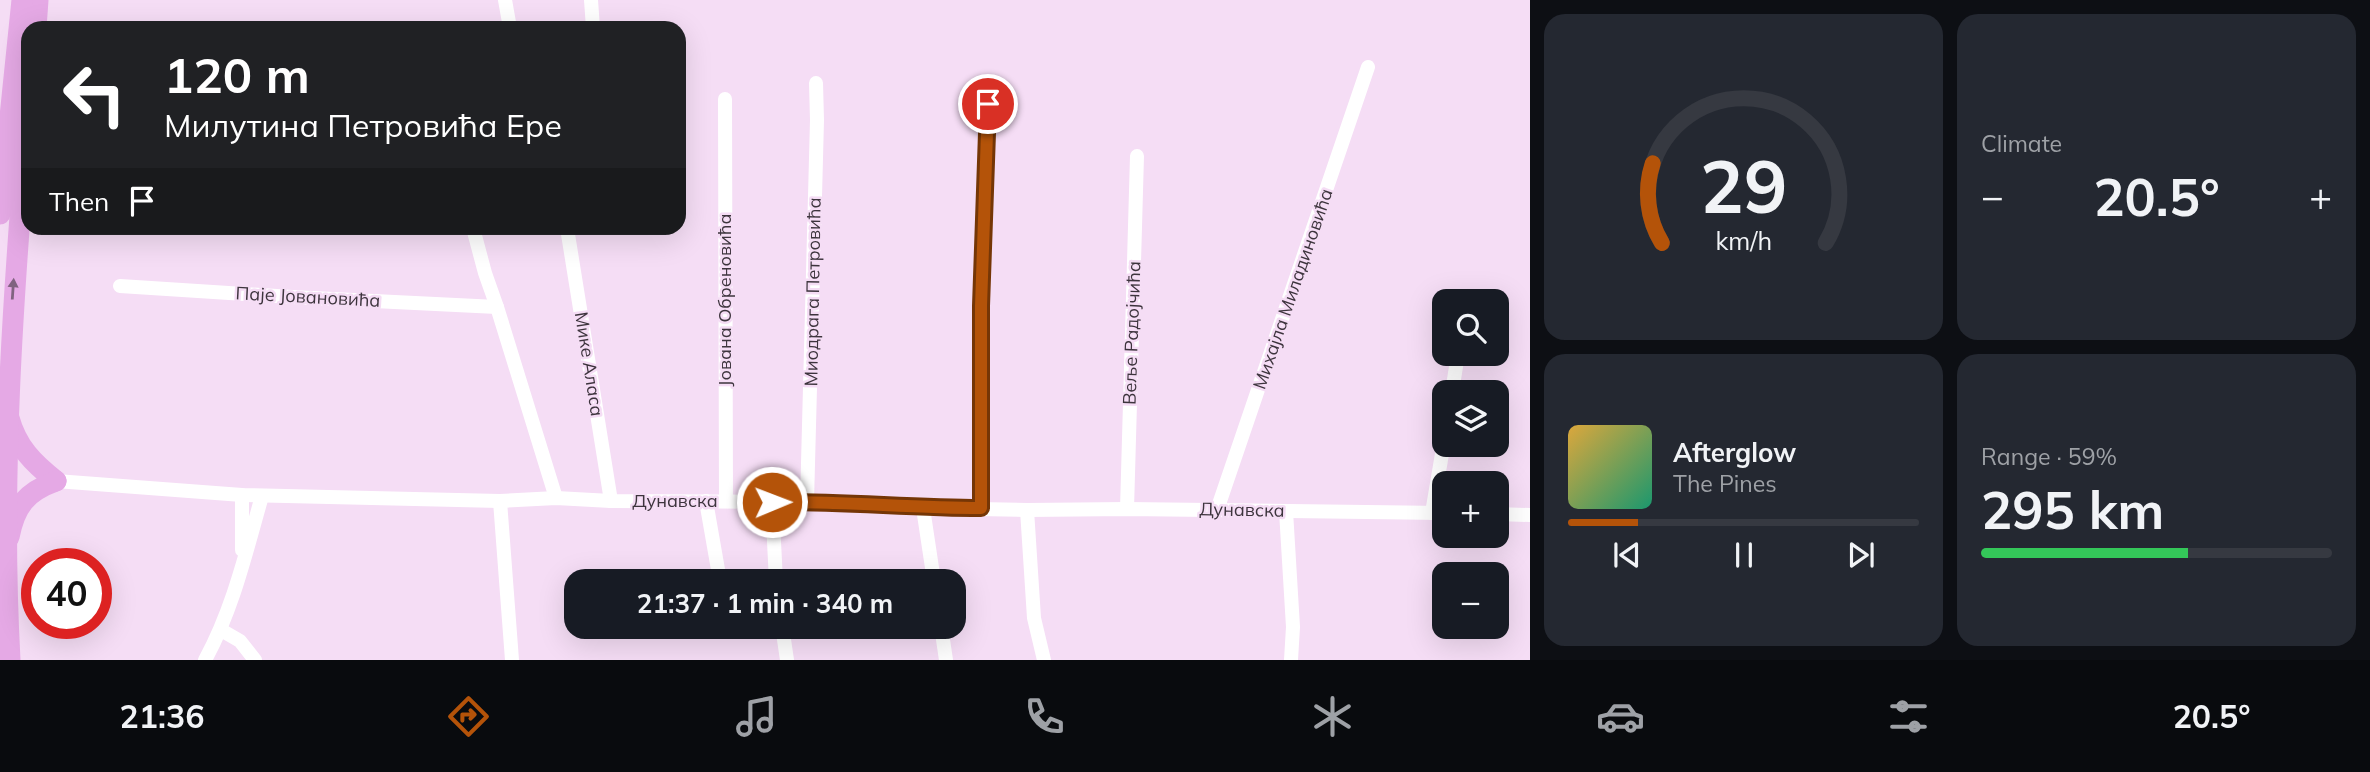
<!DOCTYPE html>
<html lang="en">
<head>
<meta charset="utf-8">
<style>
  body { margin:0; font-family:Mulish,sans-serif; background:#242831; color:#f1f3f6; height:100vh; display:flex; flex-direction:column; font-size:26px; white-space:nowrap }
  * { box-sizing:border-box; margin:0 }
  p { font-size:23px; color:#9ea1a6 }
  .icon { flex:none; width:38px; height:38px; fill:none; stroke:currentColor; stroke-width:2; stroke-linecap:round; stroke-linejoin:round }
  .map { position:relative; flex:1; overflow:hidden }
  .sheet { display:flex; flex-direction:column; gap:14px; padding:14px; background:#0d0f14; width:840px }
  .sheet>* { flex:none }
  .top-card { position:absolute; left:21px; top:21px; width:665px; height:214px; border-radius:21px; box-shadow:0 7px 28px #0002; background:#202124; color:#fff; overflow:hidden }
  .tools { position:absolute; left:1432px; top:289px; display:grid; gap:14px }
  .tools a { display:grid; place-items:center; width:77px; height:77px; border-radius:14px; background:#171b24; box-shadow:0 7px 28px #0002; font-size:35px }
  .speed { position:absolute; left:21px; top:548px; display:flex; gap:14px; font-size:35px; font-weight:700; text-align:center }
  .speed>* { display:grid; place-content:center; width:91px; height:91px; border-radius:50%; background:#171b24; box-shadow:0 7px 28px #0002; line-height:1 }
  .speed .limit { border:10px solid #d22; background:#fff; color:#111 }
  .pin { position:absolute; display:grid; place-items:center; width:60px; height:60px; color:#fff; margin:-30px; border:4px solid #fff; border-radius:50%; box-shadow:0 2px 7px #0007 }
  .me { position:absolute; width:77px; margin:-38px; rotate:89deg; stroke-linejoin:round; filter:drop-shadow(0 0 5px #0008) }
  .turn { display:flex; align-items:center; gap:24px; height:147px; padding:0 28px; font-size:32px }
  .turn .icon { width:91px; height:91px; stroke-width:2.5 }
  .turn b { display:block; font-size:49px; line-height:60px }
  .then { display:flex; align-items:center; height:66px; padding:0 28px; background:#0003; gap:14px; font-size:26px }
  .big { font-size:52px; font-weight:700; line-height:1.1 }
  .sheet .widget { flex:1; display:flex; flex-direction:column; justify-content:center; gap:10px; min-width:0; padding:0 24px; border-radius:21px; background:#242831 }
  .sheet .dial { align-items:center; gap:0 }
  .dial svg { height:182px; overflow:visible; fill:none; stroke:#363941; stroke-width:7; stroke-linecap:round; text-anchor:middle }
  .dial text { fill:#f1f3f6; stroke:none }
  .song { display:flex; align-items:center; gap:21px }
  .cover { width:84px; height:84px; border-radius:10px; background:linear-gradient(135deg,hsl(40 70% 55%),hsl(160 70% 35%)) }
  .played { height:7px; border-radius:4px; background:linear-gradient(90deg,#b45309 20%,#363941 20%) }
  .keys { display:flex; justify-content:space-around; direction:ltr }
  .heat { display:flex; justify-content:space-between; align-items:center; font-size:38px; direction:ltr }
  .charge { height:10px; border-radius:5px; background:linear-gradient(90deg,#34c759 59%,#363941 0) }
  .sheet .tiles { flex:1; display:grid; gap:14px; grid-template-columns:repeat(2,1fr) }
  .trip { position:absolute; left:564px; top:569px; width:402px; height:70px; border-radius:21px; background:#171b24; box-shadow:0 7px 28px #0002; font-weight:700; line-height:70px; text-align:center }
  .tabs { display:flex; height:112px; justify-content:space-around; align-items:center; background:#090b0e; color:#9ea1a6 }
  .tabs .icon { width:49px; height:49px }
  .tabs .active { color:#b45309 }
  .tabs b { font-size:32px; color:#f1f3f6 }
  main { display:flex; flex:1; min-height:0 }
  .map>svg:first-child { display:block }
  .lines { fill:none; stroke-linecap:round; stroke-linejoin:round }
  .minor { stroke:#fff; stroke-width:14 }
  .highway { stroke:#e5a9e5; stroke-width:21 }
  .oneway { fill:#806380 }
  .route-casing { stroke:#753606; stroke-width:18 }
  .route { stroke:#b45309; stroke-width:12 }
  .labels { text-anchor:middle; stroke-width:5; stroke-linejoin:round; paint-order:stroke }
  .street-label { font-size:18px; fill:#3d343d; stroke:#f5ddf5 }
</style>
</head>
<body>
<main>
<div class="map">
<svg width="1530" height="660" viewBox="0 0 1530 660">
  <rect width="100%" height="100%" fill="#f5ddf5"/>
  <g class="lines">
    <g class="minor">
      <polyline points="505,0 510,28"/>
      <polyline points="591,0 593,28"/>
      <polyline points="725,99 726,501"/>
      <polyline points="473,228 485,273 497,307 556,498"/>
      <polyline points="567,228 611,501"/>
      <polyline points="120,286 292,297 497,307"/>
      <polyline points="1452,392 1458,354"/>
      <polyline points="56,481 242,495 500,501 556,498 611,501 807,502 923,508 1027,510 1127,509 1444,513"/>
      <polyline points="500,501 512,660"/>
      <polyline points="706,501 720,581"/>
      <polyline points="772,502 776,581"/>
      <polyline points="807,502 817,120 816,83"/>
      <polyline points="923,508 934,581"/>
      <polyline points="981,508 981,306 988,104"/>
      <polyline points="1127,509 1137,156"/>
      <polyline points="1027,510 1034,618 1044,660"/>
      <polyline points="1217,510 1368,67"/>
      <polyline points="1286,511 1293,627 1291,660"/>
      <polyline points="1432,513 1444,442"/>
      <polyline points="1496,514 1530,515"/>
      <polyline points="242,550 242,495"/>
      <polyline points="727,626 728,630"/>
      <polyline points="782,626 787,660"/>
      <polyline points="941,626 946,660"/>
      <polyline points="221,630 240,641 255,660"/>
      <path d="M205,660c28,-51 41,-108 57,-164"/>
    </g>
    <g class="highway">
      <polyline points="36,28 38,0"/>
      <polyline points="0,214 22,0"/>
      <path d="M9,418c8,29 24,45 47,63"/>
      <path d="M9,537c6,-31 17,-45 47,-56"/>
      <path d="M10,660c-10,-182 3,-364 18,-546"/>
    </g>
  </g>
  <defs><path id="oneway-solid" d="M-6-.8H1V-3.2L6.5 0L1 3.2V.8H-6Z" transform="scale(1.75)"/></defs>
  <use class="oneway" href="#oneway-solid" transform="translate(13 289) rotate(-86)"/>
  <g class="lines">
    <g class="route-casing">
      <path id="route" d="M772,502c70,-1 139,6 209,6v-202l7,-202"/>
    </g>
    <use href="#route" class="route"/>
  </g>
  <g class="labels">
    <g class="street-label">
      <text transform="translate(1293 289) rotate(-71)" y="6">Михајла Миладиновића</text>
      <text transform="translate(813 292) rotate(-89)" y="6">Миодрага Петровића</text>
      <text transform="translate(308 297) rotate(3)" y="6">Паје Јовановића</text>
      <text transform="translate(725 300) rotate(-90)" y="6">Јована Обреновића</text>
      <text transform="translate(1132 333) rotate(-88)" y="6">Веље Радојчића</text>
      <text transform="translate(589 364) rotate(81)" y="6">Мике Аласа</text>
      <text x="675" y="507">Дунавска</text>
      <text transform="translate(1242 510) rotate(1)" y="6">Дунавска</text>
    </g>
  </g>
</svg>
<div class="tools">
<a><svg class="icon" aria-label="search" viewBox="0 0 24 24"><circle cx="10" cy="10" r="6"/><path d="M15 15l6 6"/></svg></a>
<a><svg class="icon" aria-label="layers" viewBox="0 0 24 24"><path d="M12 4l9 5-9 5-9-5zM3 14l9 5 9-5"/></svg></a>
<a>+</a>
<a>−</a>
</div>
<div class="speed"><div class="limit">40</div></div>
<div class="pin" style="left:988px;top:104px;background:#d93025"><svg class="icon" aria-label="arrive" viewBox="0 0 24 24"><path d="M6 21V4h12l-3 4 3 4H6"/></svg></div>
<svg class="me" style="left:772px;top:502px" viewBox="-20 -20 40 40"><circle r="17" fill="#b45309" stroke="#fff" stroke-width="3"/><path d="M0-11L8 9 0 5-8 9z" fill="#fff"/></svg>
<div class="trip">21:37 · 1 min · 340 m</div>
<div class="top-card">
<div class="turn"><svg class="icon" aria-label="left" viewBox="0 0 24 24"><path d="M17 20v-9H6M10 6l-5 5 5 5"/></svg><div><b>120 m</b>Милутина Петровића Ере</div></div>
<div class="then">Then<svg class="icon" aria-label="arrive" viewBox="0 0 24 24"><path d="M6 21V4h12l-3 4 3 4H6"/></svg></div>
</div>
</div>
<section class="sheet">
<div class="tiles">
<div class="widget dial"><svg viewBox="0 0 100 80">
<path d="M14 69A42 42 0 1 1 86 69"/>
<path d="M14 69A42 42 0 0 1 10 34" stroke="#b45309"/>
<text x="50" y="56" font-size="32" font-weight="700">29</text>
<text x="50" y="72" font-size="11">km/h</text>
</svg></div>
<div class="widget"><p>Climate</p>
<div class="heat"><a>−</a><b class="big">20.5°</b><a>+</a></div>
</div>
<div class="widget">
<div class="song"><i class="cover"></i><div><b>Afterglow</b><p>The Pines</p></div></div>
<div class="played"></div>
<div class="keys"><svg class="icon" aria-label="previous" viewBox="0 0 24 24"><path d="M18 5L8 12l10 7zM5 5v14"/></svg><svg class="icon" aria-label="pause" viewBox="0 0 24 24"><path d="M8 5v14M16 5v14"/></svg><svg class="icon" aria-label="next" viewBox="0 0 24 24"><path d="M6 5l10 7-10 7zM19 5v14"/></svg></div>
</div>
<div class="widget"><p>Range · 59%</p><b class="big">295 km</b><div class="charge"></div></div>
</div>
</section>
</main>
<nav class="tabs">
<b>21:36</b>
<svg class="icon active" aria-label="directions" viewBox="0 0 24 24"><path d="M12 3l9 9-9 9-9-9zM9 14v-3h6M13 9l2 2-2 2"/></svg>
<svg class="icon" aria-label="music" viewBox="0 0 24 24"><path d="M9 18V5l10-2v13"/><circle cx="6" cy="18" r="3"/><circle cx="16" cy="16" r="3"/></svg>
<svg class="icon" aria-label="phone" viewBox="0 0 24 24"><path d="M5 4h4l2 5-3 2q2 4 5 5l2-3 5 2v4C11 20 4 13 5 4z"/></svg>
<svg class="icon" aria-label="climate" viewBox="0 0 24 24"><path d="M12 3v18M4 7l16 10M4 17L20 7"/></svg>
<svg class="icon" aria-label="car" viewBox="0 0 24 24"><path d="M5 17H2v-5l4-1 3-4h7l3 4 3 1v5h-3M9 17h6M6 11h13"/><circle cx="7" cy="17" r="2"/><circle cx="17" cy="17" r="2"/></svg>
<svg class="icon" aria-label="filters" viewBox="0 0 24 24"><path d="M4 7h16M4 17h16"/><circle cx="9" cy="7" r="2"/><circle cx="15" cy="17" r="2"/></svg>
<b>20.5°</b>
</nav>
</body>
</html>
